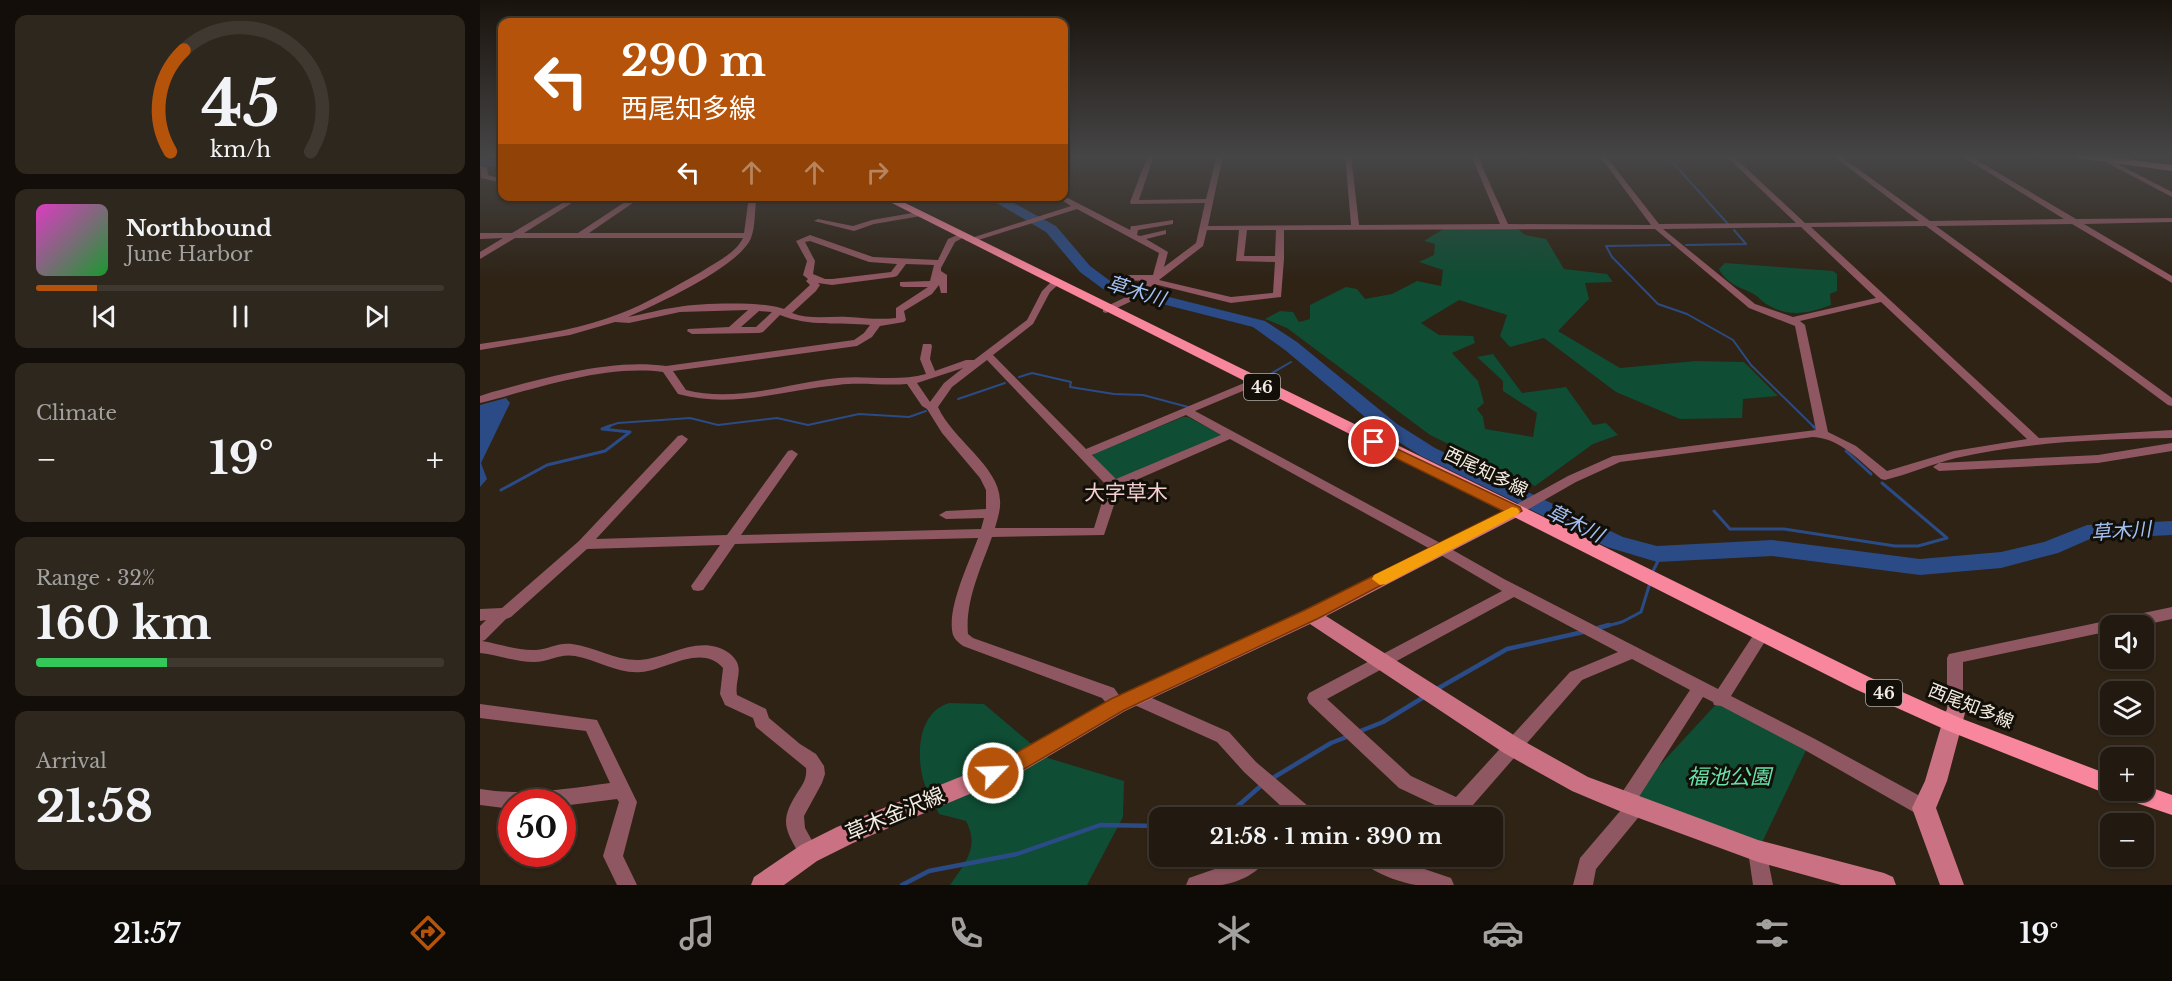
<!DOCTYPE html>
<html lang="en">
<head>
<meta charset="utf-8">
<style>
  body { margin:0; font-family:"Libre Baskerville","Noto Sans JP",serif; background:#2e271e; color:#f1f3f6; height:100vh; display:flex; flex-direction:column; font-size:22px; white-space:nowrap }
  * { box-sizing:border-box; margin:0 }
  p { font-size:20px; color:#a2a19f }
  .icon { flex:none; width:33px; height:33px; fill:none; stroke:currentColor; stroke-width:2; stroke-linecap:round; stroke-linejoin:round }
  .map { position:relative; flex:1; overflow:hidden }
  .drawer { display:flex; flex-direction:column; gap:15px; padding:15px; background:#130e09; width:480px }
  .drawer>* { flex:none }
  .hud { position:absolute; left:18px; top:18px; width:570px; height:183px; border-radius:12px; box-shadow:0 2px 4px #0004,0 0 0 2px #3f3830; background:#b45309; color:#fff; overflow:hidden }
  .buttons { position:absolute; left:1620px; top:615px; display:grid; gap:12px }
  .buttons a { display:grid; place-items:center; width:54px; height:54px; border-radius:12px; background:#221a10; box-shadow:0 2px 4px #0004,0 0 0 2px #3f3830; font-size:30px }
  .speed { position:absolute; left:18px; top:789px; display:flex; gap:12px; font-size:30px; font-weight:700; text-align:center }
  .speed>* { display:grid; place-content:center; width:78px; height:78px; border-radius:50%; background:#221a10; box-shadow:0 2px 4px #0004,0 0 0 2px #3f3830; line-height:1 }
  .speed .limit { border:9px solid #d22; background:#fff; color:#111 }
  .pin { position:absolute; display:grid; place-items:center; width:51px; height:51px; color:#fff; margin:-26px; border:3px solid #fff; border-radius:50%; box-shadow:0 2px 6px #0007 }
  .me { position:absolute; width:66px; margin:-33px; rotate:66deg; stroke-linejoin:round; filter:drop-shadow(0 0 4px #0008) }
  .turn { display:flex; align-items:center; gap:21px; height:126px; padding:0 24px; font-size:27px }
  .turn .icon { width:78px; height:78px; stroke-width:2.5 }
  .turn b { display:block; font-size:42px; line-height:51px }
  .lanes { display:flex; align-items:center; height:57px; padding:0 24px; background:#0003; justify-content:center; gap:30px; direction:ltr }
  .lanes .off { opacity:.35 }
  .big { font-size:45px; font-weight:800; line-height:1.1 }
  .drawer .card { flex:1; display:flex; flex-direction:column; justify-content:center; gap:9px; min-width:0; padding:0 21px; border-radius:12px; background:#2e271e }
  .drawer .dial { align-items:center; gap:0 }
  .dial svg { height:156px; overflow:visible; fill:none; stroke:#3f3830; stroke-width:7; stroke-linecap:round; text-anchor:middle }
  .dial text { fill:#f1f3f6; stroke:none }
  .song { display:flex; align-items:center; gap:18px }
  .cover { width:72px; height:72px; border-radius:9px; background:linear-gradient(135deg,hsl(310 70% 55%),hsl(130 70% 35%)) }
  .played { height:6px; border-radius:3px; background:linear-gradient(90deg,#b45309 15%,#3f3830 15%) }
  .keys { display:flex; justify-content:space-around; direction:ltr }
  .heat { display:flex; justify-content:space-between; align-items:center; font-size:33px; direction:ltr }
  .charge { height:9px; border-radius:4px; background:linear-gradient(90deg,#34c759 32%,#3f3830 0) }
  .trip { position:absolute; left:669px; top:807px; width:354px; height:60px; border-radius:12px; background:#221a10; box-shadow:0 2px 4px #0004,0 0 0 2px #3f3830; font-weight:800; line-height:60px; text-align:center }
  .dock { display:flex; height:96px; justify-content:space-around; align-items:center; background:#0e0a06; color:#a2a19f }
  .dock .icon { width:42px; height:42px }
  .dock .on { color:#b45309 }
  .dock b { font-size:27px; color:#f1f3f6 }
  main { display:flex; flex:1; min-height:0 }
  .map>svg:first-child { display:block }
  .green { fill:#0f4d34 }
  .water { fill:#2b4b86 }
  .lines { fill:none; stroke-linecap:round; stroke-linejoin:round }
  .stream-far2 { stroke:#2b4b86; stroke-width:2 }
  .stream-far1 { stroke:#2b4b86; stroke-width:3 }
  .stream { stroke:#2b4b86; stroke-width:4.5 }
  .river { fill:#2b4b86; fill-rule:evenodd }
  .street { fill:#8f5761; fill-rule:evenodd }
  .secondary { fill:#ca7283; fill-rule:evenodd }
  .primary { fill:#f8869d; fill-rule:evenodd }
  .route { fill:#b45309; stroke:#753606; stroke-width:1.5 }
  .slow { fill:#f59e0b }
  .labels { text-anchor:middle; stroke-width:6; stroke-linejoin:round; paint-order:stroke }
  .shield { fill:#120e08; stroke:#b0aaa2; stroke-width:1.5 }
  .shield-label { font-size:16px; font-weight:bold; fill:#f4ede4 }
  .street-label { font-size:18px; fill:#f4ede4; stroke:#120e08 }
  .water-label { font-size:20px; font-style:italic; fill:#a3c1f5; stroke:#120e08 }
  .quarter-label { font-size:21px; fill:#f4d0d0; stroke:#120e08 }
  .near-park-label { font-size:21px; font-style:italic; fill:#68e2ab; stroke:#120e08 }
  .near-street-label { font-size:21px; fill:#f4ede4; stroke:#120e08 }
</style>
</head>
<body>
<main>
<section class="drawer">
<div class="card dial"><svg viewBox="0 0 100 80">
<path d="M14 69A42 42 0 1 1 86 69"/>
<path d="M14 69A42 42 0 0 1 21 17" stroke="#b45309"/>
<text x="50" y="56" font-size="32" font-weight="700">45</text>
<text x="50" y="72" font-size="11">km/h</text>
</svg></div>
<div class="card">
<div class="song"><i class="cover"></i><div><b>Northbound</b><p>June Harbor</p></div></div>
<div class="played"></div>
<div class="keys"><svg class="icon" aria-label="previous" viewBox="0 0 24 24"><path d="M18 5L8 12l10 7zM5 5v14"/></svg><svg class="icon" aria-label="pause" viewBox="0 0 24 24"><path d="M8 5v14M16 5v14"/></svg><svg class="icon" aria-label="next" viewBox="0 0 24 24"><path d="M6 5l10 7-10 7zM19 5v14"/></svg></div>
</div>
<div class="card"><p>Climate</p>
<div class="heat"><a>−</a><b class="big">19°</b><a>+</a></div>
</div>
<div class="card"><p>Range · 32%</p><b class="big">160 km</b><div class="charge"></div></div>
<div class="card"><p>Arrival</p><b class="big">21:58</b></div>
</section>
<div class="map">
<svg width="1692" height="885" viewBox="0 0 1692 885">
  <rect width="100%" height="100%" fill="#2e2315"/>
  <g class="green">
    <polygon points="965,228 1037,228 1045,235 1066,239 1084,269 1127,274 1133,282 1105,283 1109,299 1078,331 1140,368 1216,361 1264,362 1298,396 1263,399 1262,418 1200,419 1136,392 1064,338 1030,347 1020,336 1027,315 979,300 941,323 959,335 993,336 995,343 972,353 998,381 1004,403 997,409 1003,417 1005,429 1053,437 1057,413 1023,391 1023,381 997,357 1013,354 1042,393 1086,387 1113,425 1126,423 1138,435 1113,444 1055,486 950,435 807,328 785,319 800,311 813,312 819,322 830,319 830,305 866,287 877,289 885,299 912,294 937,281 961,286 963,270 939,262 954,255 955,244 944,241"/>
    <path d="M1245,263l108,8 4,3v17l-7,3 1,11c-22,8 -41,13 -63,0 -6,-3 -10,-9 -16,-12 -13,-6 -25,-9 -33,-24z"/>
    <polygon points="703,417 708,417 743,436 637,482 612,457 615,453"/>
    <polygon points="1240,700 1329,744 1278,851 1145,803"/>
    <path d="M469,703l35,1 64,54 76,23 -1,36 -36,68h-137c15,-22 30,-38 16,-64l-27,-7c-5,-11 -13,-23 -16,-35 -7,-27 -4,-67 26,-76z"/>
  </g>
  <polygon class="water" points="26,398 30,403 1,463 7,479 0,487 0,405"/>
  <g class="lines">
    <g class="stream-far2">
      <polyline points="1186,155 1248,224"/>
      <polyline points="1190,245 1126,246 1132,257 1178,304 1207,314 1253,340 1271,365 1334,427"/>
      <polyline points="1206,245 1266,244 1254,230"/>
      <polyline points="787,376 811,362"/>
      <polyline points="539,377 552,373 591,382 590,387 634,394 663,395 708,407"/>
      <polyline points="478,399 525,383"/>
      <polyline points="126,427 138,423 210,418 238,425 297,418 328,425 379,414 429,417 446,411"/>
    </g>
    <g class="stream-far1">
      <polyline points="1333,426 1336,429"/>
      <polyline points="1366,451 1391,474"/>
      <polyline points="21,490 67,465 125,451 150,432 122,429 130,426"/>
      <polyline points="1234,511 1250,529 1304,529 1415,546 1438,546 1467,538 1402,483"/>
      <polyline points="1172,573 1178,561 1177,554"/>
      <polyline points="1123,627 1142,622 1161,612 1170,583"/>
    </g>
    <g class="stream">
      <polyline points="1118,628 1129,625"/>
      <polyline points="957,689 1027,649 1103,632"/>
      <polyline points="878,732 903,722 944,697"/>
      <polyline points="791,779 851,743 869,736"/>
      <polyline points="744,818 783,784"/>
      <polyline points="422,885 449,871 537,854 620,825 680,826"/>
    </g>
    <g class="river">
      <polygon points="0,159 22,161 22,167 0,165"/>
      <polygon points="505,196 521,196 576,226 610,266 633,283 785,321 817,342 917,424 955,448 1143,537 1177,546 1292,540 1440,559 1521,552 1564,542 1607,525 1692,521 1692,535 1610,539 1578,553 1521,568 1440,575 1292,556 1177,562 1127,547 941,456 903,432 805,350 773,327 623,289 600,272 566,232"/>
    </g>
    <g class="street">
      <path d="M668,155h6l-15,45 67,-1 11,-44h6l-15,71 143,-1 -6,-70h6l8,70 141,-1 -29,-69h6l31,69 143,1 -52,-70h6l54,69 137,-1 -71,-68h7l73,68 114,-2 -87,-66h7l91,66 134,-2 -104,-64h8l108,64 96,-1v4l-88,2 88,52v7l-100,-59 -136,2 236,172v8l-4,-1 -242,-179 -115,1 228,211 133,-8v8c-72,1 -145,4 -216,20 -24,6 -47,16 -71,22l-4,-1c-20,-17 -41,-41 -68,-42l-193,25 -44,20 -56,32h-10l-2,-3 2,-3 58,-32 45,-20 203,-26 -21,-104 -46,-18 -94,-79 -371,1v29l-3,38 -50,6 -77,-19 -22,17 -26,12 -3,-1v-4l23,-11 21,-16 -30,-1 -3,-1v-4h39l6,-22 -82,-44 -105,33 -7,-2 106,-34 -16,-10h9l66,34 1,-4h3l39,-6v4l-35,6 -1,5 3,1 26,-6v4l-20,5 22,13 -4,15 32,-24 9,-40 -74,1 -1,-2zM1321,227l75,71 -83,19 -38,-13 -92,-75zM727,230h32l-3,31 39,1 -2,31 -42,4 -72,-17 44,-34zM767,230h29l-1,26h-31zM1401,302l146,137 -73,12 -67,20 -31,-25 -28,-14 -23,-107 -5,-4z"/>
      <polygon points="1622,156 1692,192 1692,197 1620,159 1618,158"/>
      <polygon points="0,166 7,167 8,175 22,179 22,183 1,178"/>
      <path d="M94,196h9l-59,37h54l56,-37h9l-54,37h155l5,-37h8c-3,14 -1,29 -6,42 -12,29 -94,66 -123,79 17,-3 33,-8 50,-10 21,-4 87,-6 106,2l26,-24 -4,-4 2,-2 -5,-4 4,-14 -11,-20 14,-6 63,22 65,3 10,-21 14,-6 4,3 -11,6 -14,26v3l6,4v18h-6l-2,-8 -7,9 -28,17 2,9 -2,2 -24,4 -8,11 -15,9 -184,25 13,19c50,13 102,-7 152,-12 29,-3 59,4 88,-4l-6,-15 3,-15h8l1,2 -2,13 5,12 31,-11h8l53,-40 15,-29 10,-10h6l2,2 -10,9 -17,32 -40,31 93,94 163,-68h8l1,2 -1,2 -62,26 249,134 60,34 214,110 38,-58 5,-2 5,2 3,4 -38,61 84,43 116,63 2,6 -2,6 -7,2 -7,-2 -114,-65 -82,-43 -7,-1 -1,-3 -10,-5 -66,103 5,1 2,6 -2,6 -46,56 -3,16h-20l7,-27 41,-48 -5,-7 3,-6 71,-107 -58,-31 -50,21 -116,133 -7,2 -7,-2 -53,-25 -90,-85 -2,-5 2,-5 193,-102 -68,-40 -204,-112 -110,48 -16,48 -112,2c-11,31 -27,64 -24,97l5,4 141,50 12,17 -2,5c-11,4 -15,-4 -22,-12l-139,-52c-4,-3 -8,-6 -10,-11 -7,-26 16,-72 25,-97l-243,6 -32,46 -5,1 -5,-1 -2,-4 29,-41 -133,4 -76,68 -5,2 -21,21 -3,1c18,3 36,10 54,9 13,-1 23,-8 36,-6 23,3 44,17 68,16 29,-2 60,-27 89,-7 18,14 5,26 8,42l29,14 3,9 31,26 16,10 8,12 1,8 -3,9 -18,33 1,12 14,25 -3,6 -7,3 -7,-3c-17,-30 -24,-37 -3,-69 5,-7 8,-13 7,-22l-50,-41 -3,-9 -28,-13 -5,-11 3,-26c-22,-25 -56,2 -82,4 -23,2 -44,-12 -66,-16 -15,-3 -26,6 -41,6 -18,0 -36,-7 -54,-9v-27l6,-6 -6,1v-12l22,-1 77,-67 99,-105 4,-1 6,4 -2,3 -90,97 131,-4 61,-84 4,-1 6,4 -57,81 240,-6 3,-11 -38,1 -7,-4 7,-4 40,-2v-19l-6,-12 -38,-45 -15,-24 -5,-3 -15,-22c-23,2 -46,-2 -69,1 -54,5 -106,24 -160,9l-15,-22c-58,-8 -128,17 -183,31v-7l12,-4c53,-14 119,-34 174,-26l188,-26 10,-7 6,-8c-30,-3 -61,2 -90,-10l-17,17 -4,1 -67,1 -5,-3 1,-2 41,-2 19,-17 -68,2 -51,11 -14,-1 -45,13 -90,15v-6c47,-7 95,-13 139,-30 29,-11 55,-27 82,-42 15,-10 34,-18 42,-34h-228l-35,21v-7l23,-14 -23,1v-6h32zM330,241l59,21 28,2 -6,8 -59,7h-7l-12,-5 2,-13 -10,-19zM426,264l28,1 -4,16 -30,1v4l3,1h25l-32,21v10c-17,2 -31,0 -48,-1 -19,-1 -38,3 -56,-4l24,-22 4,-6 -2,-2 14,2 62,-8 3,-1zM279,311l13,1 -16,15h-15zM507,360l120,126 -13,42h-99c2,-8 6,-18 5,-28 -1,-34 -48,-61 -62,-93l14,-20zM483,368l-19,15 -14,19 -13,-19zM706,415l35,20 -105,44 -24,-24zM1034,597l104,55 -48,20 -114,125 -45,-21 -84,-77z"/>
      <polygon points="438,212 441,212 441,216 394,224 374,231 334,221 338,219 373,226 392,220"/>
      <polygon points="1692,443 1692,451 1618,463 1459,471 1453,467 1459,463 1618,455"/>
      <polygon points="1692,607 1692,619 1659,626 1630,626 1630,631 1483,662 1483,713 1481,718 1475,720 1469,718 1467,713 1467,658 1469,654"/>
      <polygon points="656,691 749,732 776,762 835,812 837,818 814,818 764,772 737,742 650,703 648,698 650,693"/>
      <path d="M0,704l117,16 40,82 -14,54 14,29h-20l-14,-29 16,-54 -2,-3 -55,7v-4h-50v7l-32,-4v-16c44,7 86,0 130,-6l-24,-52 -106,-13z"/>
      <polygon points="1278,842 1285,845 1293,885 1273,885 1268,851 1271,845"/>
      <path d="M762,856h26c-6,16 -32,28 -48,29 -11,0 -23,0 -34,0l3,-7 46,-16z"/>
      <path d="M878,856h28l65,22 3,7c-12,0 -26,0 -38,0 -15,-2 -52,-15 -58,-29z"/>
    </g>
    <g class="secondary">
      <polygon points="1593,155 1615,155 1692,165 1692,171 1597,158"/>
      <polygon points="1035,506 1041,507 1043,511 1041,515 846,616 1040,739 1108,777 1278,840 1404,873 1413,877 1416,885 1361,885 1278,862 1137,810 1092,791 1024,753 830,624 645,711 540,773 373,843 337,861 304,885 271,885 274,877 321,845 357,827 524,759 631,699 824,610"/>
      <polygon points="1475,704 1482,707 1485,713 1467,781 1456,808 1484,885 1460,885 1432,808 1445,781 1465,713 1468,707"/>
    </g>
    <polygon class="primary" points="398,196 411,196 1389,677 1480,718 1630,775 1630,790 1664,790 1664,785 1692,795 1692,815 1639,797 1637,792 1630,795 1622,792 1466,730 1375,689"/>
  </g>
  <linearGradient id="sky" x2="0" y2="1"><stop stop-color="#19130c"/><stop offset="0.56" stop-color="#464546"/><stop offset="1" stop-color="#464546" stop-opacity="0"/></linearGradient>
  <rect width="1692" height="279" fill="url(#sky)"/>
  <polygon class="route" points="894,438 1040,507 1042,511 837,619 644,710 539,772 513,782 506,780 503,773 506,767 525,759 631,699 825,610 1023,511 889,445 887,442"/>
  <polygon class="slow" points="1032,507 1037,508 1040,512 1037,515 906,584 900,585 892,579 894,575"/>
  <g class="labels">
    <g class="shield">
      <rect x="764" y="374" width="36" height="26" rx="4.5"/>
      <rect x="1386" y="680" width="36" height="26" rx="4.5"/>
    </g>
    <g class="shield-label">
      <text x="782" y="393">46</text>
      <text x="1404" y="699">46</text>
    </g>
    <g class="street-label">
      <text transform="translate(1006 472) rotate(26)" y="6">西尾知多線</text>
      <text transform="translate(1491 706) rotate(22)" y="6">西尾知多線</text>
    </g>
    <g class="water-label">
      <text transform="translate(656 291) rotate(17)" y="7">草木川</text>
      <text transform="translate(1095 523) rotate(26)" y="7">草木川</text>
      <text transform="translate(1641 531) rotate(-4)" y="7">草木川</text>
    </g>
    <g class="quarter-label">
      <text x="646" y="500">大字草木</text>
    </g>
    <g class="near-park-label">
      <text x="1249" y="784">福池公園</text>
    </g>
    <g class="near-street-label">
      <text transform="translate(415 814) rotate(-23)" y="7">草木金沢線</text>
    </g>
  </g>
</svg>
<div class="buttons">
<a><svg class="icon" aria-label="sound" viewBox="0 0 24 24"><path d="M4 9h4l5-4v14l-5-4H4zM17 9q2 3 0 6"/></svg></a>
<a><svg class="icon" aria-label="layers" viewBox="0 0 24 24"><path d="M12 4l9 5-9 5-9-5zM3 14l9 5 9-5"/></svg></a>
<a>+</a>
<a>−</a>
</div>
<div class="speed"><div class="limit">50</div></div>
<div class="pin" style="left:894px;top:442px;background:#d93025"><svg class="icon" aria-label="arrive" viewBox="0 0 24 24"><path d="M6 21V4h12l-3 4 3 4H6"/></svg></div>
<svg class="me" style="left:513px;top:773px" viewBox="-20 -20 40 40"><circle r="17" fill="#b45309" stroke="#fff" stroke-width="3"/><path d="M0-11L8 9 0 5-8 9z" fill="#fff"/></svg>
<div class="trip">21:58 · 1 min · 390 m</div>
<div class="hud">
<div class="turn"><svg class="icon" aria-label="left" viewBox="0 0 24 24"><path d="M17 20v-9H6M10 6l-5 5 5 5"/></svg><div><b>290 m</b>西尾知多線</div></div>
<div class="lanes"><svg class="icon" aria-label="left" viewBox="0 0 24 24"><path d="M17 20v-9H6M10 6l-5 5 5 5"/></svg><svg class="icon off" aria-label="ahead" viewBox="0 0 24 24"><path d="M12 20V5M6 11l6-6 6 6"/></svg><svg class="icon off" aria-label="ahead" viewBox="0 0 24 24"><path d="M12 20V5M6 11l6-6 6 6"/></svg><svg class="icon off" aria-label="right" viewBox="0 0 24 24"><path d="M7 20v-9h11M14 6l5 5-5 5"/></svg></div>
</div>
</div>
</main>
<nav class="dock">
<b>21:57</b>
<svg class="icon on" aria-label="directions" viewBox="0 0 24 24"><path d="M12 3l9 9-9 9-9-9zM9 14v-3h6M13 9l2 2-2 2"/></svg>
<svg class="icon" aria-label="music" viewBox="0 0 24 24"><path d="M9 18V5l10-2v13"/><circle cx="6" cy="18" r="3"/><circle cx="16" cy="16" r="3"/></svg>
<svg class="icon" aria-label="phone" viewBox="0 0 24 24"><path d="M5 4h4l2 5-3 2q2 4 5 5l2-3 5 2v4C11 20 4 13 5 4z"/></svg>
<svg class="icon" aria-label="climate" viewBox="0 0 24 24"><path d="M12 3v18M4 7l16 10M4 17L20 7"/></svg>
<svg class="icon" aria-label="car" viewBox="0 0 24 24"><path d="M5 17H2v-5l4-1 3-4h7l3 4 3 1v5h-3M9 17h6M6 11h13"/><circle cx="7" cy="17" r="2"/><circle cx="17" cy="17" r="2"/></svg>
<svg class="icon" aria-label="filters" viewBox="0 0 24 24"><path d="M4 7h16M4 17h16"/><circle cx="9" cy="7" r="2"/><circle cx="15" cy="17" r="2"/></svg>
<b>19°</b>
</nav>
</body>
</html>
